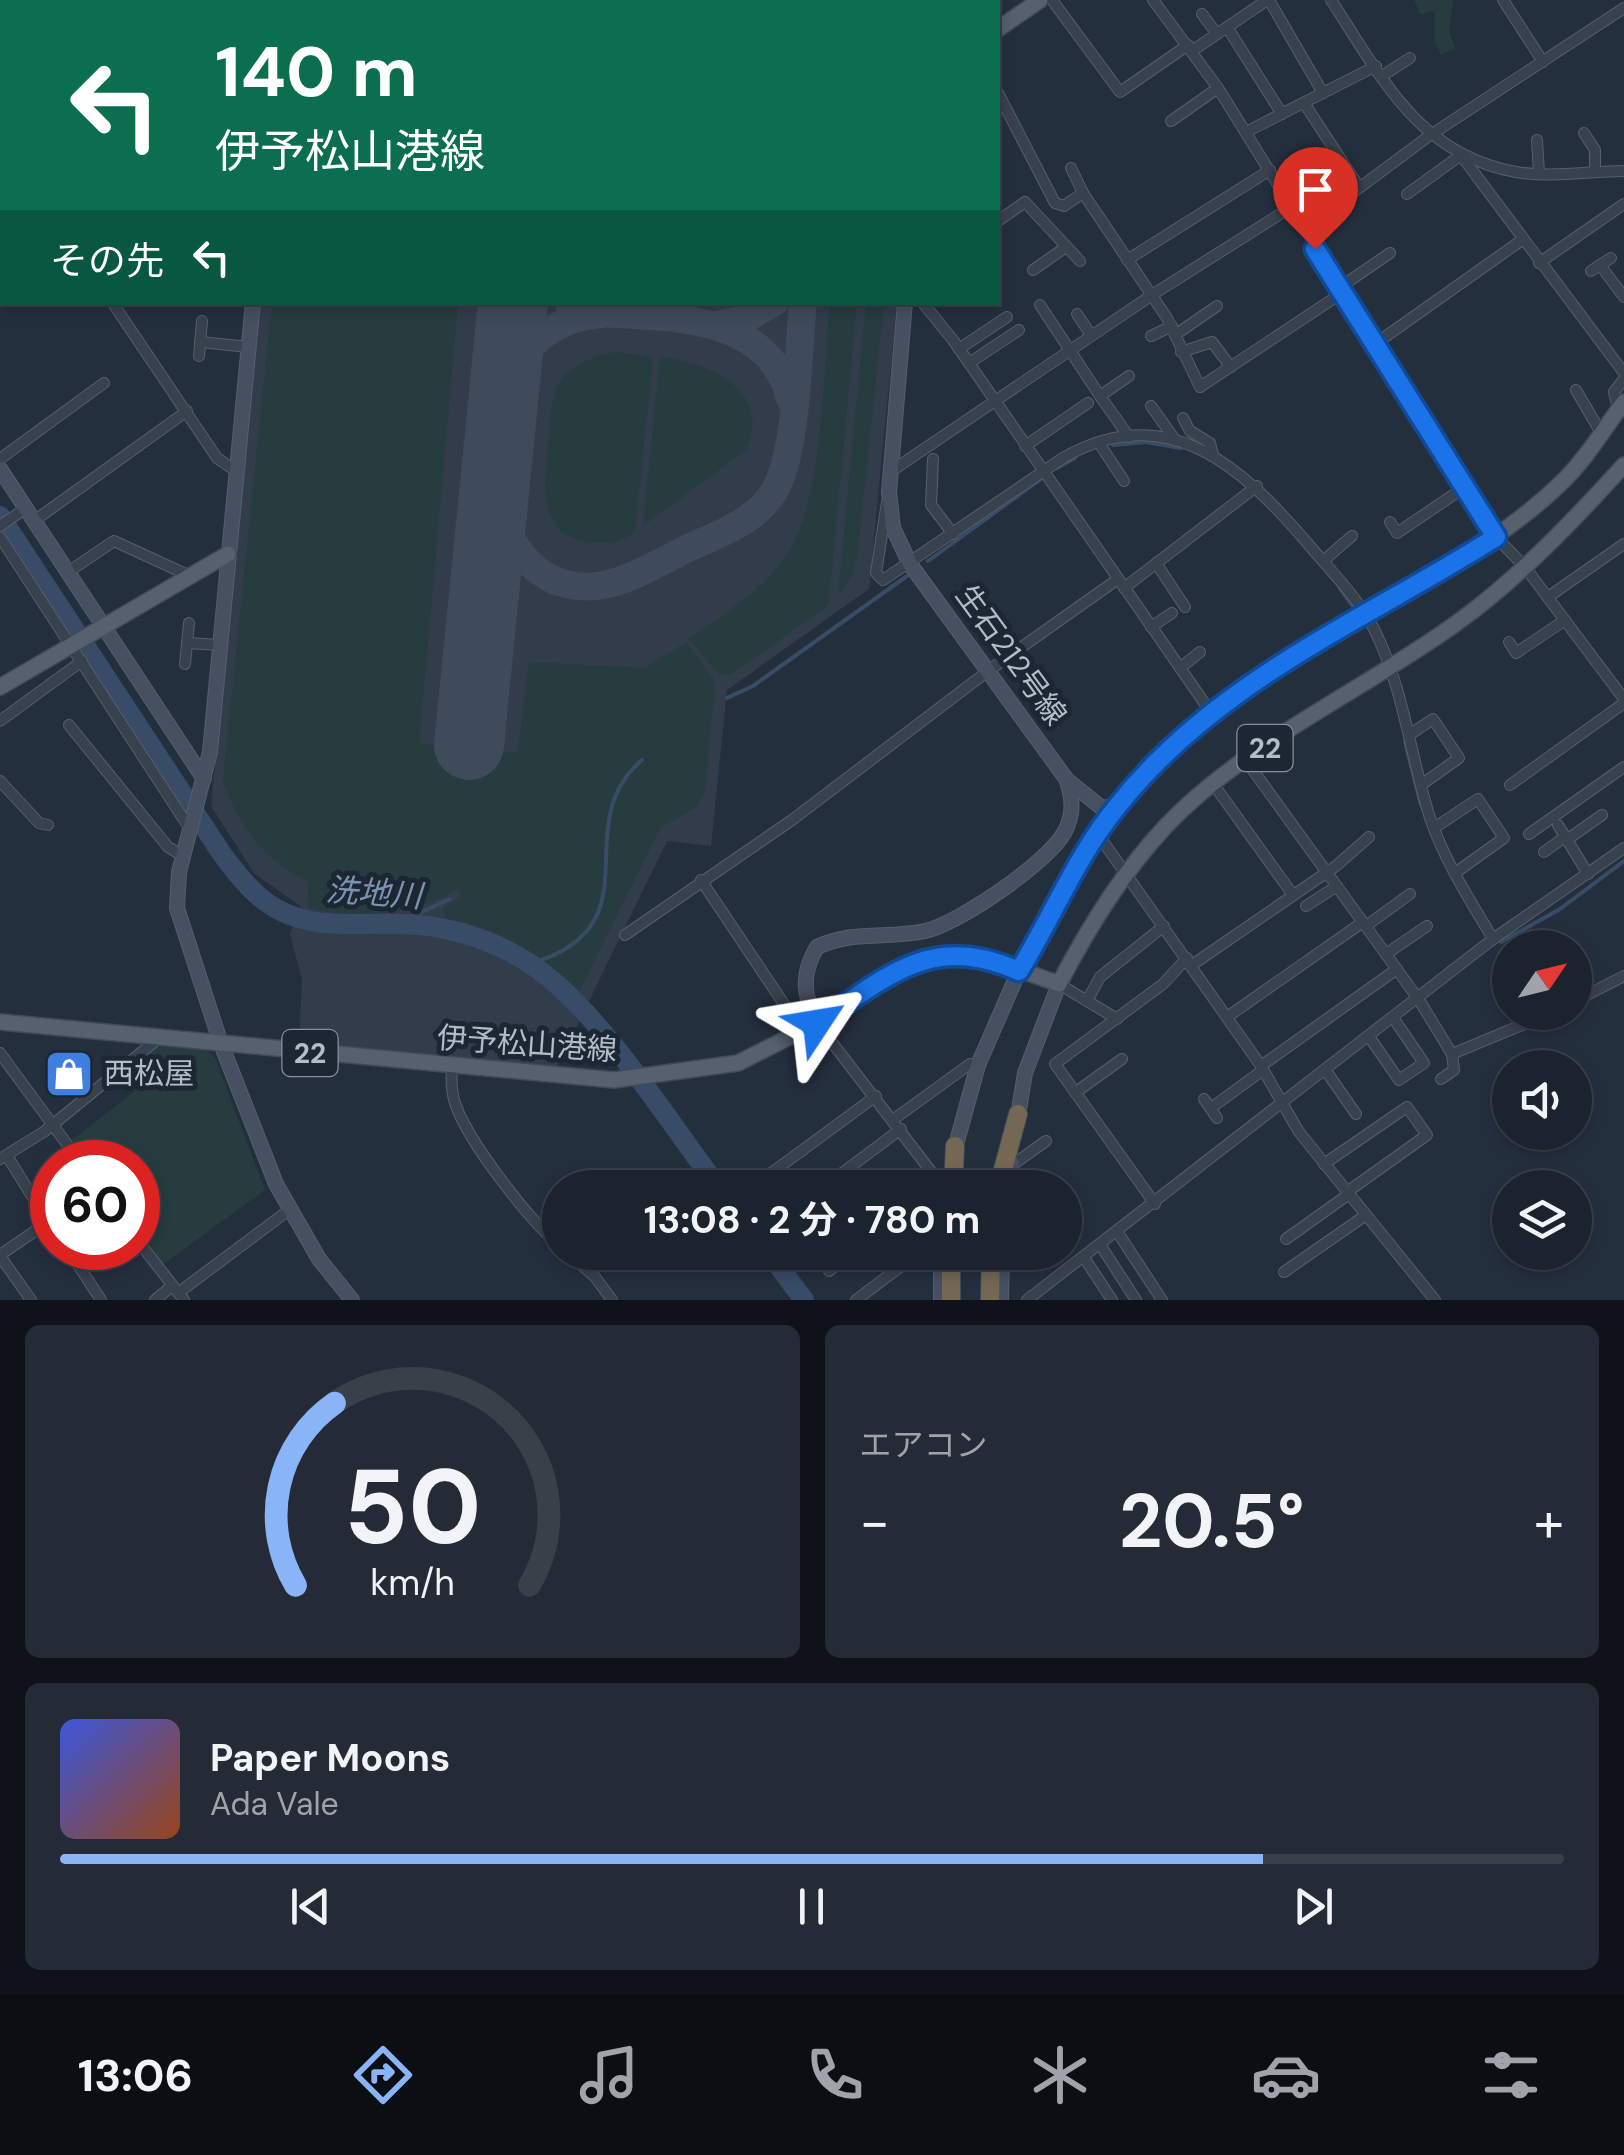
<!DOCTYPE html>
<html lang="ja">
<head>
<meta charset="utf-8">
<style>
  body { margin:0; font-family:"DM Sans","Noto Sans JP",sans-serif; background:#242b36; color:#f1f3f6; height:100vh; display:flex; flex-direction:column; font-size:38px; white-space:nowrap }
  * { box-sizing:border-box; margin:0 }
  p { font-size:32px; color:#a0a4aa }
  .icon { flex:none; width:55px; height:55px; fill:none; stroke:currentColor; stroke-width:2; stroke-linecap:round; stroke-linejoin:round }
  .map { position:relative; height:1300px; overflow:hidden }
  .panel { display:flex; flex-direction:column; gap:25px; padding:25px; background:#0f1319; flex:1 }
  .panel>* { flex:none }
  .hud { position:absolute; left:0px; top:0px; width:1000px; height:305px; box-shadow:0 5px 15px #0003,0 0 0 2px #39404a; background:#0b6e4f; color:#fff; overflow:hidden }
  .needle { width:65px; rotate:55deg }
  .tools { position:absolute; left:1492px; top:930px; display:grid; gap:20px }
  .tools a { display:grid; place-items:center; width:100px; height:100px; border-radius:50%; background:#1b232e; box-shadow:0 5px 15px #0003,0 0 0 2px #39404a; font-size:50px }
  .speed { position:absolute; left:30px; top:1140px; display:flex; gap:20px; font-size:50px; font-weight:700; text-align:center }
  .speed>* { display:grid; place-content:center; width:130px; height:130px; border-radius:50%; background:#1b232e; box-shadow:0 5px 15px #0003,0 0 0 2px #39404a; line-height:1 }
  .speed .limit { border:15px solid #d22; background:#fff; color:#111 }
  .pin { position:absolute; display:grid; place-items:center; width:85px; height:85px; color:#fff; margin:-102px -42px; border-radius:50% 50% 50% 0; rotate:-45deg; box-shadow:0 0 10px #0007 }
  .pin .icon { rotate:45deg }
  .me { position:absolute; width:110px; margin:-55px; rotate:57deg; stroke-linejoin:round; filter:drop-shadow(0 0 8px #0008) }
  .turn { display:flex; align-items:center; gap:35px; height:210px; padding:0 50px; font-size:45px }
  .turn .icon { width:130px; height:130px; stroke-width:2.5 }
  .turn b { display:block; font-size:70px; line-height:85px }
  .then { display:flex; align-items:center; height:95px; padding:0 50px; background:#0003; gap:20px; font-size:38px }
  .big { font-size:75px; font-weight:700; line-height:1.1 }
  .panel .tile { flex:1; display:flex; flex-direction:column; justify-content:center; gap:15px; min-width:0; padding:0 35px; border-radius:15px; background:#242b36 }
  .panel .dial { align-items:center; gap:0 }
  .dial svg { height:260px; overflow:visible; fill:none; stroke:#39404a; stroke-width:7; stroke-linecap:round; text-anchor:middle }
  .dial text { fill:#f1f3f6; stroke:none }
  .song { display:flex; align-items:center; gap:30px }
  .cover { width:120px; height:120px; border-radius:15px; background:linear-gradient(135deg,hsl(230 70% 55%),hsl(20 70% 35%)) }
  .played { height:10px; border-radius:5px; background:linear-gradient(90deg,#8ab4f8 80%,#39404a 80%) }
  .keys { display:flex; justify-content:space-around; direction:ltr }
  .heat { display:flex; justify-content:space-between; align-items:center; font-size:55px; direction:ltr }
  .panel .tiles { flex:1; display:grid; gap:25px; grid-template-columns:1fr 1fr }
  .tile:last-child { grid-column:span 2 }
  .trip { position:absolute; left:542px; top:1170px; width:540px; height:100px; border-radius:50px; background:#1b232e; box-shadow:0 5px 15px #0003,0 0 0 2px #39404a; font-weight:700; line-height:100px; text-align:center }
  .dock { display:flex; height:160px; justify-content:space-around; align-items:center; background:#0b0e12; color:#a0a4aa }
  .dock .icon { width:70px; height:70px }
  .dock .on { color:#8ab4f8 }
  .dock b { font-size:45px; color:#f1f3f6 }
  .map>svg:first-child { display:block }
  .airport { fill:#323c4b }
  .green { fill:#263c3f }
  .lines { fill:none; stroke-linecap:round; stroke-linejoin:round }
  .stream { stroke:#394c67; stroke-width:4 }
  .river { stroke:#394c67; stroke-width:20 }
  .taxiway { stroke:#3f4a5a; stroke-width:28 }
  .runway { stroke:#3f4a5a; stroke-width:70 }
  .street-casing { stroke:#565f6c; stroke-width:12 }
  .secondary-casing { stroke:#565f6c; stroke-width:16 }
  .primary-casing { stroke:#414a57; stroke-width:18 }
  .highway-casing { stroke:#434c59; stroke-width:20 }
  .street { stroke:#38414e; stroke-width:10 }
  .secondary { stroke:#465061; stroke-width:14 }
  .primary { stroke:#56606e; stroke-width:15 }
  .highway { stroke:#746855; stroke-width:18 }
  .route-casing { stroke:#114b97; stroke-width:25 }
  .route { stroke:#1a73e8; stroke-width:18 }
  .labels { text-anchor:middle; stroke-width:10; stroke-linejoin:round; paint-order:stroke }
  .shield { fill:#1d2633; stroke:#878f9c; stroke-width:2.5 }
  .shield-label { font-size:28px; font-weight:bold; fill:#b4bcc9 }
  .street-label { font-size:30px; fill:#b4bcc9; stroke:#1d2633 }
  .poi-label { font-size:30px; fill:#b4bcc9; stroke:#1d2633; text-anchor:start }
  .water-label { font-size:32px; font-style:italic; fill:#7c92b1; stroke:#1d2633 }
</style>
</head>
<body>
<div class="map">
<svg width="1624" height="1300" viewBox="0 0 1624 1300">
  <rect width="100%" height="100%" fill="#242f3e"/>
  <polygon class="airport" points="261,303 897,303 869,589 727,690 711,846 667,841 557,1067 299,1045 302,979 290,935 300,906 254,873 211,806"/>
  <g class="green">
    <polygon points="1414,0 1453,0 1449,31 1455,48 1441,55 1434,40 1435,14 1430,11 1421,15"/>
    <path d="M830,302l27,1 -28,297 -5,9 -94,66 -11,-1 -30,-35c36,-26 81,-53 103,-93 32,-58 31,-176 38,-244z"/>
    <path d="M272,303h186l-39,440 99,10 11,-91 116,6 41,-26 29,40 -10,109 -9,16 -36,21 -81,164c-36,-34 -82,-68 -132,-72l-5,-11 21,-13 -7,-7c-41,27 -100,30 -147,19l-1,-26c-45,-25 -68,-52 -85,-102z"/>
    <polygon points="866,303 884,303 857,557 852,576 838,595"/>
    <path d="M616,352l37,5 -18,173c-8,10 -21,13 -34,13 -67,0 -57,-58 -52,-104 2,-19 1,-44 13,-60 13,-17 34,-23 54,-27z"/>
    <path d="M660,357c45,4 114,33 86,93l-103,76z"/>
    <polygon points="159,1042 207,1050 216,1060 265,1190 161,1266 138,1235 138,1162 84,1162 68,1143 134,1092 123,1074"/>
  </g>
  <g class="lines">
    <g class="stream">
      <polyline points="1113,445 1146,442 1181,448"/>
      <polyline points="1057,468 1075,458"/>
      <polyline points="928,561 1041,479"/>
      <polyline points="1339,587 1354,608"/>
      <polyline points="727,698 753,686 907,576"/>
      <polyline points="1405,742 1421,805"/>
      <polyline points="398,923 450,899"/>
      <polyline points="1501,942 1560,909 1624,861"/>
      <path d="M530,964c130,-39 34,-137 112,-204"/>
    </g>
    <g class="river">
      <path d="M0,516l222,338c15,20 31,41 53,54 39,23 85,14 128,16 39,1 82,13 116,33 74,41 147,162 200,231"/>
      <polyline points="768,1252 804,1300"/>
    </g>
    <g class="taxiway">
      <polyline points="832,2 833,0"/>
      <path d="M568,302l20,10c72,6 181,-2 202,87"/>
      <polyline points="715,325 745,319 775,302"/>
      <path d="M505,380c24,-38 49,-62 96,-66"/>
      <path d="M494,487c9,60 49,114 118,96 26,-7 52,-23 76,-35 29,-13 64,-25 83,-52 27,-36 27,-146 32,-194"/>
    </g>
    <g class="runway">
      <polyline points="541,2 541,0"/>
      <polyline points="469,745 513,302"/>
    </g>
    <g class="street-casing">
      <g id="street">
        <polyline points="176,0 177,2"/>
        <polyline points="949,0 950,2"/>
        <polyline points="1052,0 1120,92 1188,45"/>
        <polyline points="1153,0 1218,88 1496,537 1525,567 1624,699"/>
        <polyline points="1269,0 1323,93"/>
        <path d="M1331,0c50,76 86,154 185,172 34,6 73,-1 108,-1"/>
        <polyline points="1503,0 1543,62"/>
        <polyline points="5,2 9,0"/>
        <polyline points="232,2 233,0"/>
        <polyline points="1202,14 1217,34"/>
        <polyline points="1227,27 1282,114"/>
        <polyline points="1192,51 1267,0"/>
        <polyline points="0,58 2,65"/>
        <polyline points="1382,76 1410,58"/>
        <polyline points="998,93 1055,203 1064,206 1083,193"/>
        <polyline points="1304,103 1359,187"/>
        <polyline points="1171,121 1218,88"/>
        <polyline points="1246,132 1376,66"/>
        <polyline points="1584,133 1595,150 1595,171"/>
        <polyline points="1537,140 1539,173"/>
        <polyline points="1460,154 1624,373"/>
        <polyline points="1071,168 1083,193 1167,318 1200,387 1342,293"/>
        <polyline points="1407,194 1461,155"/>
        <polyline points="998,221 1025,202 1080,261"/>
        <polyline points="1304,229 1429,136 1624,8"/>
        <polyline points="1127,260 1270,170"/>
        <polyline points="1539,263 1624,204"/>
        <polyline points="1600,265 1624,297"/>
        <polyline points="1033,270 1066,247"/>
        <polyline points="1591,271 1611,258"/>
        <polyline points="1339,288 1390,253"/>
        <polyline points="0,300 2,298"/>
        <polyline points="112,302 217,458 236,471"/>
        <polyline points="922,302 953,340 1210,711"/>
        <polyline points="1040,305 1100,396"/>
        <polyline points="1077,314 1091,335"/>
        <polyline points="1175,335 1217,306"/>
        <polyline points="1151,336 1172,326"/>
        <polyline points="200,342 249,347"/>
        <polyline points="1375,344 1522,240"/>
        <polyline points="959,349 1007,317"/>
        <polyline points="1181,352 1212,342 1231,367"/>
        <polyline points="199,356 202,321"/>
        <polyline points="969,363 1019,330"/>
        <polyline points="1129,376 1100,396 1129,437"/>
        <polyline points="1576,390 1601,433"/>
        <polyline points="1151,406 1176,441"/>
        <polyline points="1618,409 1614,392 1624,379"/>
        <polyline points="1183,418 1190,431 1210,443 1213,455"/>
        <polyline points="1099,443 1124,481"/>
        <polyline points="1025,446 1088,403"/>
        <polyline points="0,459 104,383"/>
        <polyline points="933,459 931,505 953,534"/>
        <polyline points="890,472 1152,295 1293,206"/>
        <path d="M887,502l-11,71 7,7 180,-122c106,-61 181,11 246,87 22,26 49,53 65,84 30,60 36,126 56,189 15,44 40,82 63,121"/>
        <polyline points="34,521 187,411"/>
        <polyline points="1390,522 1397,533 1465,487"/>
        <polyline points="0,526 26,508"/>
        <polyline points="0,537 190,829"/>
        <polyline points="1323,561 1352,536"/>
        <polyline points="1156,563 1185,607"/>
        <polyline points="68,572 114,541 190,576"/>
        <polyline points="1124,588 1257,486"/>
        <polyline points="1548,597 1624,544"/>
        <polyline points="1151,627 1172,613"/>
        <polyline points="1509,642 1516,653 1565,620"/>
        <polyline points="187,643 220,645"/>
        <polyline points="185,664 189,623"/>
        <polyline points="1180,668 1200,652"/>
        <polyline points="0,721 82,661"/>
        <polyline points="69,725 168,847 183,856"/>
        <polyline points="1409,735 1433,719 1459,758 1421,785"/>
        <polyline points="1247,762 1419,1000 1452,1054 1553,1012"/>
        <polyline points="0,781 39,823 48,825"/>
        <polyline points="1214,785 1293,895"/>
        <polyline points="1510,785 1624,703"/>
        <polyline points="1558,825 1588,874"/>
        <polyline points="1434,828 1478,799 1504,838 1455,873"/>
        <polyline points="1097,833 1261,1066 1299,1132 1435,1300"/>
        <polyline points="1529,834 1624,767"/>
        <polyline points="1568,839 1602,815"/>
        <polyline points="1544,852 1566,836"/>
        <polyline points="701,880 802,1031"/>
        <polyline points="1306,906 1337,886"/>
        <polyline points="1366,926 1410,894"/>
        <polyline points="625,935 792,820 988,671 1118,579"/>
        <polyline points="1386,954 1427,926"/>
        <polyline points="1192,965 1336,866 1369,837"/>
        <polyline points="1059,984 1117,1019"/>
        <polyline points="1087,1001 1100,977 1164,926"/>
        <polyline points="1575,1001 1624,976"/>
        <polyline points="1227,1017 1363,922"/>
        <polyline points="817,1023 933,1174 949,1178"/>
        <polyline points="1370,1038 1399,1080 1424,1063 1394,1019"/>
        <polyline points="0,1053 80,1162"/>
        <polyline points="1261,1066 1397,969"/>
        <path d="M452,1067c-1,13 -1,26 4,39 14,38 73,114 104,140"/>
        <polyline points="1326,1071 1356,1114"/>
        <polyline points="1441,1079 1454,1070 1452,1054"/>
        <polyline points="1076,1092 1122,1059"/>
        <polyline points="1204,1099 1217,1118"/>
        <polyline points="1211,1108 1263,1070"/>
        <polyline points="894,1119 970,1064 978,1065"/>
        <polyline points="7,1156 52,1228"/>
        <polyline points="0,1159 45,1131 159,1038"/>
        <polyline points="1324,1164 1407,1107 1427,1135 1347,1192"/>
        <polyline points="1011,1166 1046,1141"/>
        <polyline points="776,1188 770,1174 876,1096"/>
        <polyline points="822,1188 901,1129"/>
        <polyline points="1155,1204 1055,1064 1163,984 1187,958"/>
        <polyline points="1118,1233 1162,1300"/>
        <polyline points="1286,1239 1349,1194"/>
        <polyline points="138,1241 184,1300"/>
        <polyline points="1101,1246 1136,1300"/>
        <polyline points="67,1248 101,1300"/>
        <polyline points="567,1252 595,1277 612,1300"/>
        <polyline points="0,1255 48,1222"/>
        <polyline points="0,1256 31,1300"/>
        <polyline points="1085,1259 1112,1300"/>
        <polyline points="829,1271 852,1252"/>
        <polyline points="1284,1272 1366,1215"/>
        <polyline points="178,1293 289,1210"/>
        <polyline points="155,1300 172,1286"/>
        <polyline points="856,1300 920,1252"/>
        <polyline points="1027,1300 1493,939 1624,848"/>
      </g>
    </g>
    <g class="secondary-casing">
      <g id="secondary">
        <polyline points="282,2 282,0"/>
        <polyline points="935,2 935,0"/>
        <polyline points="253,302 210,752 179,872 177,908 221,1044 276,1184 319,1259 352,1300"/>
        <polyline points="905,302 889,492 893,528 910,564 1067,780 1102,808 1118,805"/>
        <polyline points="0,469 204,779"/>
        <path d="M817,1023c-14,-28 -16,-49 0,-76 36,-17 70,-8 108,-16 33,-7 122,-68 139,-98 10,-18 9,-33 3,-52"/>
        <polyline points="1017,1122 1025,1073 1059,984"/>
        <polyline points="954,1152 978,1065 1019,971"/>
        <polyline points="1008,1188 1012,1163"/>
        <polyline points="941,1300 941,1252"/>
        <polyline points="1001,1300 1002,1252"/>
      </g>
    </g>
    <g class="primary-casing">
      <g id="primary">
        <polyline points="998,29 1040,0"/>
        <polyline points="0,687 228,554"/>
        <path d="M1019,971c28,-45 49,-94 78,-138 29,-44 73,-89 113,-122 109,-88 247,-129 349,-226 25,-23 45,-56 65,-83"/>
        <path d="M0,1022l614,58 124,-17 79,-40 88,-57 39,-12 41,3 74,27c29,-56 63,-111 106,-157 78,-83 201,-138 293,-205 62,-45 115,-101 166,-157"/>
      </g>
    </g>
    <g class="highway-casing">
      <g id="highway">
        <polyline points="953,1188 955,1146"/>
        <polyline points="998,1188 1018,1114"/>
        <polyline points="951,1300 951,1252"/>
        <polyline points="990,1300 991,1252"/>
      </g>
    </g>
    <use href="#street" class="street"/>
    <use href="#secondary" class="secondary"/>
    <use href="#primary" class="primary"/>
    <use href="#highway" class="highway"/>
  </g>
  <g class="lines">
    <g class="route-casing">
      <path id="route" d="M817,1023c72,-47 114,-91 202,-52 33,-53 57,-114 97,-163 99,-127 248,-187 380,-271l-181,-288"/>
    </g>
    <use href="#route" class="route"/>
  </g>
  <defs>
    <g id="shop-square" transform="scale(2.5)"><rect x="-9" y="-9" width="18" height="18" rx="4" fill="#3f7fe0" stroke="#1d2633"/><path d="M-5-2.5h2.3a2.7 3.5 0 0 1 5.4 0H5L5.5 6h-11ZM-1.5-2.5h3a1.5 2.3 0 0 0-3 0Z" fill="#fff"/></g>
  </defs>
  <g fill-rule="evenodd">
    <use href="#shop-square" x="69" y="1074"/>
  </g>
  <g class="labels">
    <g class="shield">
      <rect x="1237.5" y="725" width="55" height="46" rx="8"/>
      <rect x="282.5" y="1030" width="55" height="46" rx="8"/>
    </g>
    <g class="shield-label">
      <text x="1265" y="758">22</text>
      <text x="310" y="1063">22</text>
    </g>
    <g class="street-label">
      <text transform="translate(1011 655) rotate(54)" y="10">生石212号線</text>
      <text transform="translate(527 1044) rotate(4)" y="10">伊予松山港線</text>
    </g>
    <g class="poi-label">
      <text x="104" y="1084">西松屋</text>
    </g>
    <g class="water-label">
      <text transform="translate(374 893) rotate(4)" y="11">洗地川</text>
    </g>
  </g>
</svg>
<div class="tools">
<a><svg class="needle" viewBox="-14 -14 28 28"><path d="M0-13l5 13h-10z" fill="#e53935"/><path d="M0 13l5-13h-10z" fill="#a0a4aa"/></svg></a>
<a><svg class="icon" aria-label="sound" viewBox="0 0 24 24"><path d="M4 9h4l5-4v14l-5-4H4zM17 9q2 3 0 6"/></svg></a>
<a><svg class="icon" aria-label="layers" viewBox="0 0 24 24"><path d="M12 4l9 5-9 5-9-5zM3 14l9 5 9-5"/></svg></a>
</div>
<div class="speed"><div class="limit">60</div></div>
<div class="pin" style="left:1315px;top:249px;background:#d93025"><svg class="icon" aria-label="arrive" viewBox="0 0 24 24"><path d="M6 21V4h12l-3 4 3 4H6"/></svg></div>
<svg class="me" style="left:817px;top:1023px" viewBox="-20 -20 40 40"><path d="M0-17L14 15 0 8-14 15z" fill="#1a73e8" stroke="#fff" stroke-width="4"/></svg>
<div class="trip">13:08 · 2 分 · 780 m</div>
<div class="hud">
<div class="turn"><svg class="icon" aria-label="left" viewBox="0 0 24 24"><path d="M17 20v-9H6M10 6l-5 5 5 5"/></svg><div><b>140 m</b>伊予松山港線</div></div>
<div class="then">その先<svg class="icon" aria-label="left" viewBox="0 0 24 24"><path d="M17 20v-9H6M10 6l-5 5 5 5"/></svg></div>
</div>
</div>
<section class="panel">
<div class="tiles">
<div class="tile dial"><svg viewBox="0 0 100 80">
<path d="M14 69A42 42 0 1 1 86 69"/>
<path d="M14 69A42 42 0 0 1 26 13" stroke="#8ab4f8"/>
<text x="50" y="56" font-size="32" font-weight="700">50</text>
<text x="50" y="72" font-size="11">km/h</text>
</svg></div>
<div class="tile"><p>エアコン</p>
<div class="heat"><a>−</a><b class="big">20.5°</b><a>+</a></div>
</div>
<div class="tile">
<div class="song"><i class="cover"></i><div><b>Paper Moons</b><p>Ada Vale</p></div></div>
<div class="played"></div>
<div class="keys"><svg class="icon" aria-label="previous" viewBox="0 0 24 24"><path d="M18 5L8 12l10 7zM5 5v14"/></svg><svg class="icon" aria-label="pause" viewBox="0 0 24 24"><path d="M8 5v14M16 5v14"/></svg><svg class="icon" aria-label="next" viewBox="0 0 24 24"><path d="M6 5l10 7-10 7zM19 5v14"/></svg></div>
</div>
</div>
</section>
<nav class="dock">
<b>13:06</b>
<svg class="icon on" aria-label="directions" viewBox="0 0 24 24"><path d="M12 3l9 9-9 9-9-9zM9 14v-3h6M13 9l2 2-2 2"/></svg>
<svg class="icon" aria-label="music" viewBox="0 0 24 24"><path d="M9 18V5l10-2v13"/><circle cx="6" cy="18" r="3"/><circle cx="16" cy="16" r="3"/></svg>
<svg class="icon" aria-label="phone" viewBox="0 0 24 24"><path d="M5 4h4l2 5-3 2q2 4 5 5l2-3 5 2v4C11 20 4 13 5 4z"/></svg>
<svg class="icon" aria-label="climate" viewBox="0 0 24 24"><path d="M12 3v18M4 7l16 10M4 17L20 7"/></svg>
<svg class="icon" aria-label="car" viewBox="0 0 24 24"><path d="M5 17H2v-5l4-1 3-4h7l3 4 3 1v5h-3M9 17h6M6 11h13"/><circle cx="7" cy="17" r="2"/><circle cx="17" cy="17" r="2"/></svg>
<svg class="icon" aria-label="filters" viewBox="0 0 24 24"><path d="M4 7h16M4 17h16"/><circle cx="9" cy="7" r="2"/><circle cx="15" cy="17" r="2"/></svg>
</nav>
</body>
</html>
